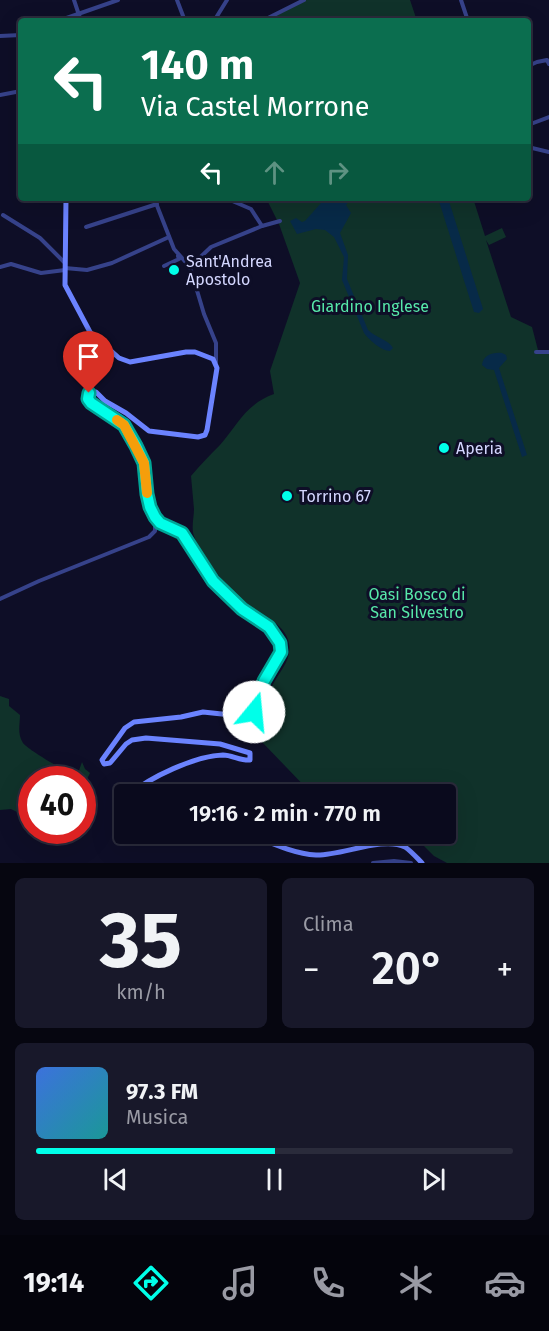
<!DOCTYPE html>
<html lang="it">
<head>
<meta charset="utf-8">
<style>
  body { margin:0; font-family:"Fira Sans",sans-serif; background:#18182a; color:#f1f3f6; height:100vh; display:flex; flex-direction:column; font-size:22px; white-space:nowrap }
  * { box-sizing:border-box; margin:0 }
  p { font-size:20px; color:#999aa4 }
  .icon { flex:none; width:33px; height:33px; fill:none; stroke:currentColor; stroke-width:2; stroke-linecap:round; stroke-linejoin:round }
  .map { position:relative; height:863px; overflow:hidden }
  .sheet { display:flex; flex-direction:column; gap:15px; padding:15px; background:#060610; flex:1 }
  .sheet>* { flex:none }
  .banner { position:absolute; left:18px; top:18px; width:513px; height:183px; border-radius:6px; box-shadow:0 6px 24px #0002,0 0 0 2px #2a2b3b; background:#0b6e4f; color:#fff; overflow:hidden }
  .speed { position:absolute; left:18px; top:766px; display:flex; gap:12px; font-size:30px; font-weight:700; text-align:center }
  .speed>* { display:grid; place-content:center; width:78px; height:78px; border-radius:50%; background:#0a0a1d; box-shadow:0 6px 24px #0002,0 0 0 2px #2a2b3b; line-height:1 }
  .speed .limit { border:9px solid #d22; background:#fff; color:#111 }
  .pin { position:absolute; display:grid; place-items:center; width:51px; height:51px; color:#fff; margin:-62px -26px; border-radius:50% 50% 50% 0; rotate:-45deg; box-shadow:0 0 6px #0007 }
  .pin .icon { rotate:45deg }
  .me { position:absolute; width:66px; margin:-33px; rotate:17deg; stroke-linejoin:round; filter:drop-shadow(0 0 4px #0008) }
  .turn { display:flex; align-items:center; gap:21px; height:126px; padding:0 24px; font-size:27px }
  .turn .icon { width:78px; height:78px; stroke-width:2.5 }
  .turn b { display:block; font-size:42px; line-height:51px }
  .lanes { display:flex; align-items:center; height:57px; padding:0 24px; background:#0003; justify-content:center; gap:30px; direction:ltr }
  .lanes .off { opacity:.35 }
  .big { font-size:45px; font-weight:600; line-height:1.1 }
  .sheet .tile { flex:1; display:flex; flex-direction:column; justify-content:center; gap:9px; min-width:0; padding:0 21px; border-radius:9px; background:#18182a }
  .sheet .dial { align-items:center; gap:0 }
  .dial b { font-size:78px; line-height:1 }
  .song { display:flex; align-items:center; gap:18px }
  .cover { width:72px; height:72px; border-radius:9px; background:linear-gradient(135deg,hsl(220 70% 55%),hsl(180 70% 35%)) }
  .played { height:6px; border-radius:3px; background:linear-gradient(90deg,#00ffe9 50%,#2a2b3b 50%) }
  .keys { display:flex; justify-content:space-around; direction:ltr }
  .heat { display:flex; justify-content:space-between; align-items:center; font-size:33px; direction:ltr }
  .sheet .tiles { flex:1; display:grid; gap:15px; grid-template-columns:1fr 1fr }
  .tile:last-child { grid-column:span 2 }
  .trip { position:absolute; left:114px; top:784px; width:342px; height:60px; border-radius:6px; background:#0a0a1d; box-shadow:0 6px 24px #0002,0 0 0 2px #2a2b3b; font-weight:600; line-height:60px; text-align:center }
  .dock { display:flex; height:96px; justify-content:space-around; align-items:center; background:#04040c; color:#999aa4 }
  .dock .icon { width:42px; height:42px }
  .dock .selected { color:#00ffe9 }
  .dock b { font-size:27px; color:#f1f3f6 }
  .map>svg:first-child { display:block }
  .green { fill:#10322a }
  .water { fill:#072a48 }
  .lines { fill:none; stroke-linecap:round; stroke-linejoin:round }
  .street { stroke:#36428a; stroke-width:4 }
  .secondary { stroke:#6b83ff; stroke-width:5 }
  .route-casing { stroke:#00a697; stroke-width:15 }
  .route { stroke:#00ffe9; stroke-width:10 }
  .slow { stroke:#f59e0b; stroke-width:10 }
  .poi-dot { fill:#00ffe9; stroke:#0e0e27; stroke-width:2 }
  .labels { text-anchor:middle; stroke-width:6; stroke-linejoin:round; paint-order:stroke }
  .poi-label { font-size:16px; fill:#d4d7ff; stroke:#0e0e27; text-anchor:start }
  .park-label { font-size:16px; fill:#57e8a9; stroke:#0e0e27 }
</style>
</head>
<body>
<div class="map">
<svg width="549" height="863" viewBox="0 0 549 863">
  <rect width="100%" height="100%" fill="#0e0e27"/>
  <g class="green">
    <polygon points="306,0 410,0 417,21 264,21"/>
    <path d="M266,198h207l12,38 17,-8 4,9 -17,8 -3,-5 25,77 21,10 7,27h10v509h-102l-13,-7 -16,-16 -23,-6h51v-39h-133l-51,-53 -12,-18c15,-8 15,-25 22,-38 7,-14 20,-26 17,-42 -3,-23 -37,-33 -52,-48 -14,-14 -37,-42 -43,-60 -3,-8 0,-19 0,-27 -1,-11 -2,-22 -3,-33 9,-11 19,-21 29,-31 18,-21 26,-41 54,-51l-4,-23 30,-88 -21,-59z"/>
    <path d="M0,696l9,3v7l11,9c0,9 -3,19 3,28 4,6 46,31 54,33l5,-14 3,7 5,4 -7,14 -1,-7h-50l-1,39 -20,-10 -11,1z"/>
  </g>
  <g class="water">
    <path d="M340,198l10,2 -4,5 5,8 -11,20 8,22 -1,24 21,51c7,7 21,10 25,18l-3,3c-8,0 -21,-11 -26,-18l-22,-53 2,-23 -10,-20 -9,-7 -9,-1 -19,5 -7,-13 6,-3 6,4 3,-1 16,-18 13,-2z"/>
    <polygon points="438,198 448,198 483,309 479,313 474,312"/>
    <path d="M502,353l4,2 1,4 -8,9 28,87 -5,2 -28,-87 -7,-1 -5,-4c1,-10 11,-13 20,-12z"/>
  </g>
  <g class="lines">
    <g class="street">
      <polyline points="74,0 81,21"/>
      <polyline points="177,0 185,21"/>
      <polyline points="461,0 468,21"/>
      <polyline points="58,21 118,0"/>
      <polyline points="214,21 227,0"/>
      <polyline points="262,21 304,0"/>
      <polyline points="0,36 21,35"/>
      <polyline points="528,66 537,62 547,60 549,64"/>
      <polyline points="0,95 21,91"/>
      <polyline points="528,125 549,117"/>
      <polyline points="528,147 549,152"/>
      <polyline points="154,198 174,249 190,267 204,314 216,343 216,362"/>
      <polyline points="3,215 40,238 65,263"/>
      <polyline points="262,226 280,221"/>
      <polyline points="86,227 157,204"/>
      <polyline points="164,266 179,259 178,256"/>
      <polyline points="0,267 11,264 41,273 65,270"/>
      <polyline points="190,267 211,247 262,226 251,209 230,200 230,198"/>
      <polyline points="65,268 87,270 112,263 169,237"/>
      <polyline points="536,352 549,352"/>
      <polyline points="0,599 39,581 149,537 155,531 155,517"/>
      <polyline points="373,863 394,861 411,863"/>
    </g>
    <g class="secondary">
      <path d="M66,198l-1,87 25,47 29,26 11,4 56,-10h9l18,7 4,9 -10,62 -2,5 -7,2 -49,-6 -23,-18 -21,-12 -9,-9 -7,1 -1,6 36,26 12,21 8,17 1,19 5,25 5,10 5,6 22,10 31,48 29,28 27,18 12,16v9l-17,29 -9,29 -5,7 -47,-5 -22,5 -47,5 -9,6 -23,32 2,4 6,-1 16,-19 6,-4 14,-2 74,6 30,9v7c-9,1 -18,-5 -27,-5 -28,1 -73,22 -94,40"/>
      <path d="M141,795c26,-13 61,-7 88,0"/>
      <path d="M249,834c20,8 45,20 67,21 25,1 67,-19 89,-8 6,4 12,11 17,16"/>
    </g>
  </g>
  <g class="lines">
    <g class="route-casing">
      <polyline id="route" points="89,393 88,399 91,403 124,425 136,446 144,463 147,494 150,507 155,517 160,523 182,533 213,581 242,609 269,627 280,643 281,652 264,681 254,712"/>
    </g>
    <use href="#route" class="route"/>
    <polyline class="slow" points="117,420 124,425 144,463 147,493"/>
  </g>
  <g class="poi-dot">
    <circle cx="174" cy="270" r="6"/>
    <circle cx="444" cy="448" r="6"/>
    <circle cx="287" cy="496" r="6"/>
  </g>
  <g class="labels">
    <g class="poi-label">
      <text x="186" y="267">Sant'Andrea<tspan x="186" dy="18">Apostolo</tspan></text>
      <text x="456" y="454">Aperia</text>
      <text x="299" y="502">Torrino 67</text>
    </g>
    <g class="park-label">
      <text x="370" y="312">Giardino Inglese</text>
      <text x="417" y="600">Oasi Bosco di<tspan x="417" dy="18">San Silvestro</tspan></text>
    </g>
  </g>
</svg>
<div class="speed"><div class="limit">40</div></div>
<div class="pin" style="left:89px;top:393px;background:#d93025"><svg class="icon" aria-label="arrive" viewBox="0 0 24 24"><path d="M6 21V4h12l-3 4 3 4H6"/></svg></div>
<svg class="me" style="left:254px;top:712px" viewBox="-20 -20 40 40"><circle r="19" fill="#fff"/><path d="M0-13L10 11 0 6-10 11z" fill="#00ffe9"/></svg>
<div class="trip">19:16 · 2 min · 770 m</div>
<div class="banner">
<div class="turn"><svg class="icon" aria-label="left" viewBox="0 0 24 24"><path d="M17 20v-9H6M10 6l-5 5 5 5"/></svg><div><b>140 m</b>Via Castel Morrone</div></div>
<div class="lanes"><svg class="icon" aria-label="left" viewBox="0 0 24 24"><path d="M17 20v-9H6M10 6l-5 5 5 5"/></svg><svg class="icon off" aria-label="ahead" viewBox="0 0 24 24"><path d="M12 20V5M6 11l6-6 6 6"/></svg><svg class="icon off" aria-label="right" viewBox="0 0 24 24"><path d="M7 20v-9h11M14 6l5 5-5 5"/></svg></div>
</div>
</div>
<section class="sheet">
<div class="tiles">
<div class="tile dial"><b>35</b><p>km/h</p></div>
<div class="tile"><p>Clima</p>
<div class="heat"><a>−</a><b class="big">20°</b><a>+</a></div>
</div>
<div class="tile">
<div class="song"><i class="cover"></i><div><b>97.3 FM</b><p>Musica</p></div></div>
<div class="played"></div>
<div class="keys"><svg class="icon" aria-label="previous" viewBox="0 0 24 24"><path d="M18 5L8 12l10 7zM5 5v14"/></svg><svg class="icon" aria-label="pause" viewBox="0 0 24 24"><path d="M8 5v14M16 5v14"/></svg><svg class="icon" aria-label="next" viewBox="0 0 24 24"><path d="M6 5l10 7-10 7zM19 5v14"/></svg></div>
</div>
</div>
</section>
<nav class="dock">
<b>19:14</b>
<svg class="icon selected" aria-label="directions" viewBox="0 0 24 24"><path d="M12 3l9 9-9 9-9-9zM9 14v-3h6M13 9l2 2-2 2"/></svg>
<svg class="icon" aria-label="music" viewBox="0 0 24 24"><path d="M9 18V5l10-2v13"/><circle cx="6" cy="18" r="3"/><circle cx="16" cy="16" r="3"/></svg>
<svg class="icon" aria-label="phone" viewBox="0 0 24 24"><path d="M5 4h4l2 5-3 2q2 4 5 5l2-3 5 2v4C11 20 4 13 5 4z"/></svg>
<svg class="icon" aria-label="climate" viewBox="0 0 24 24"><path d="M12 3v18M4 7l16 10M4 17L20 7"/></svg>
<svg class="icon" aria-label="car" viewBox="0 0 24 24"><path d="M5 17H2v-5l4-1 3-4h7l3 4 3 1v5h-3M9 17h6M6 11h13"/><circle cx="7" cy="17" r="2"/><circle cx="17" cy="17" r="2"/></svg>
</nav>
</body>
</html>
